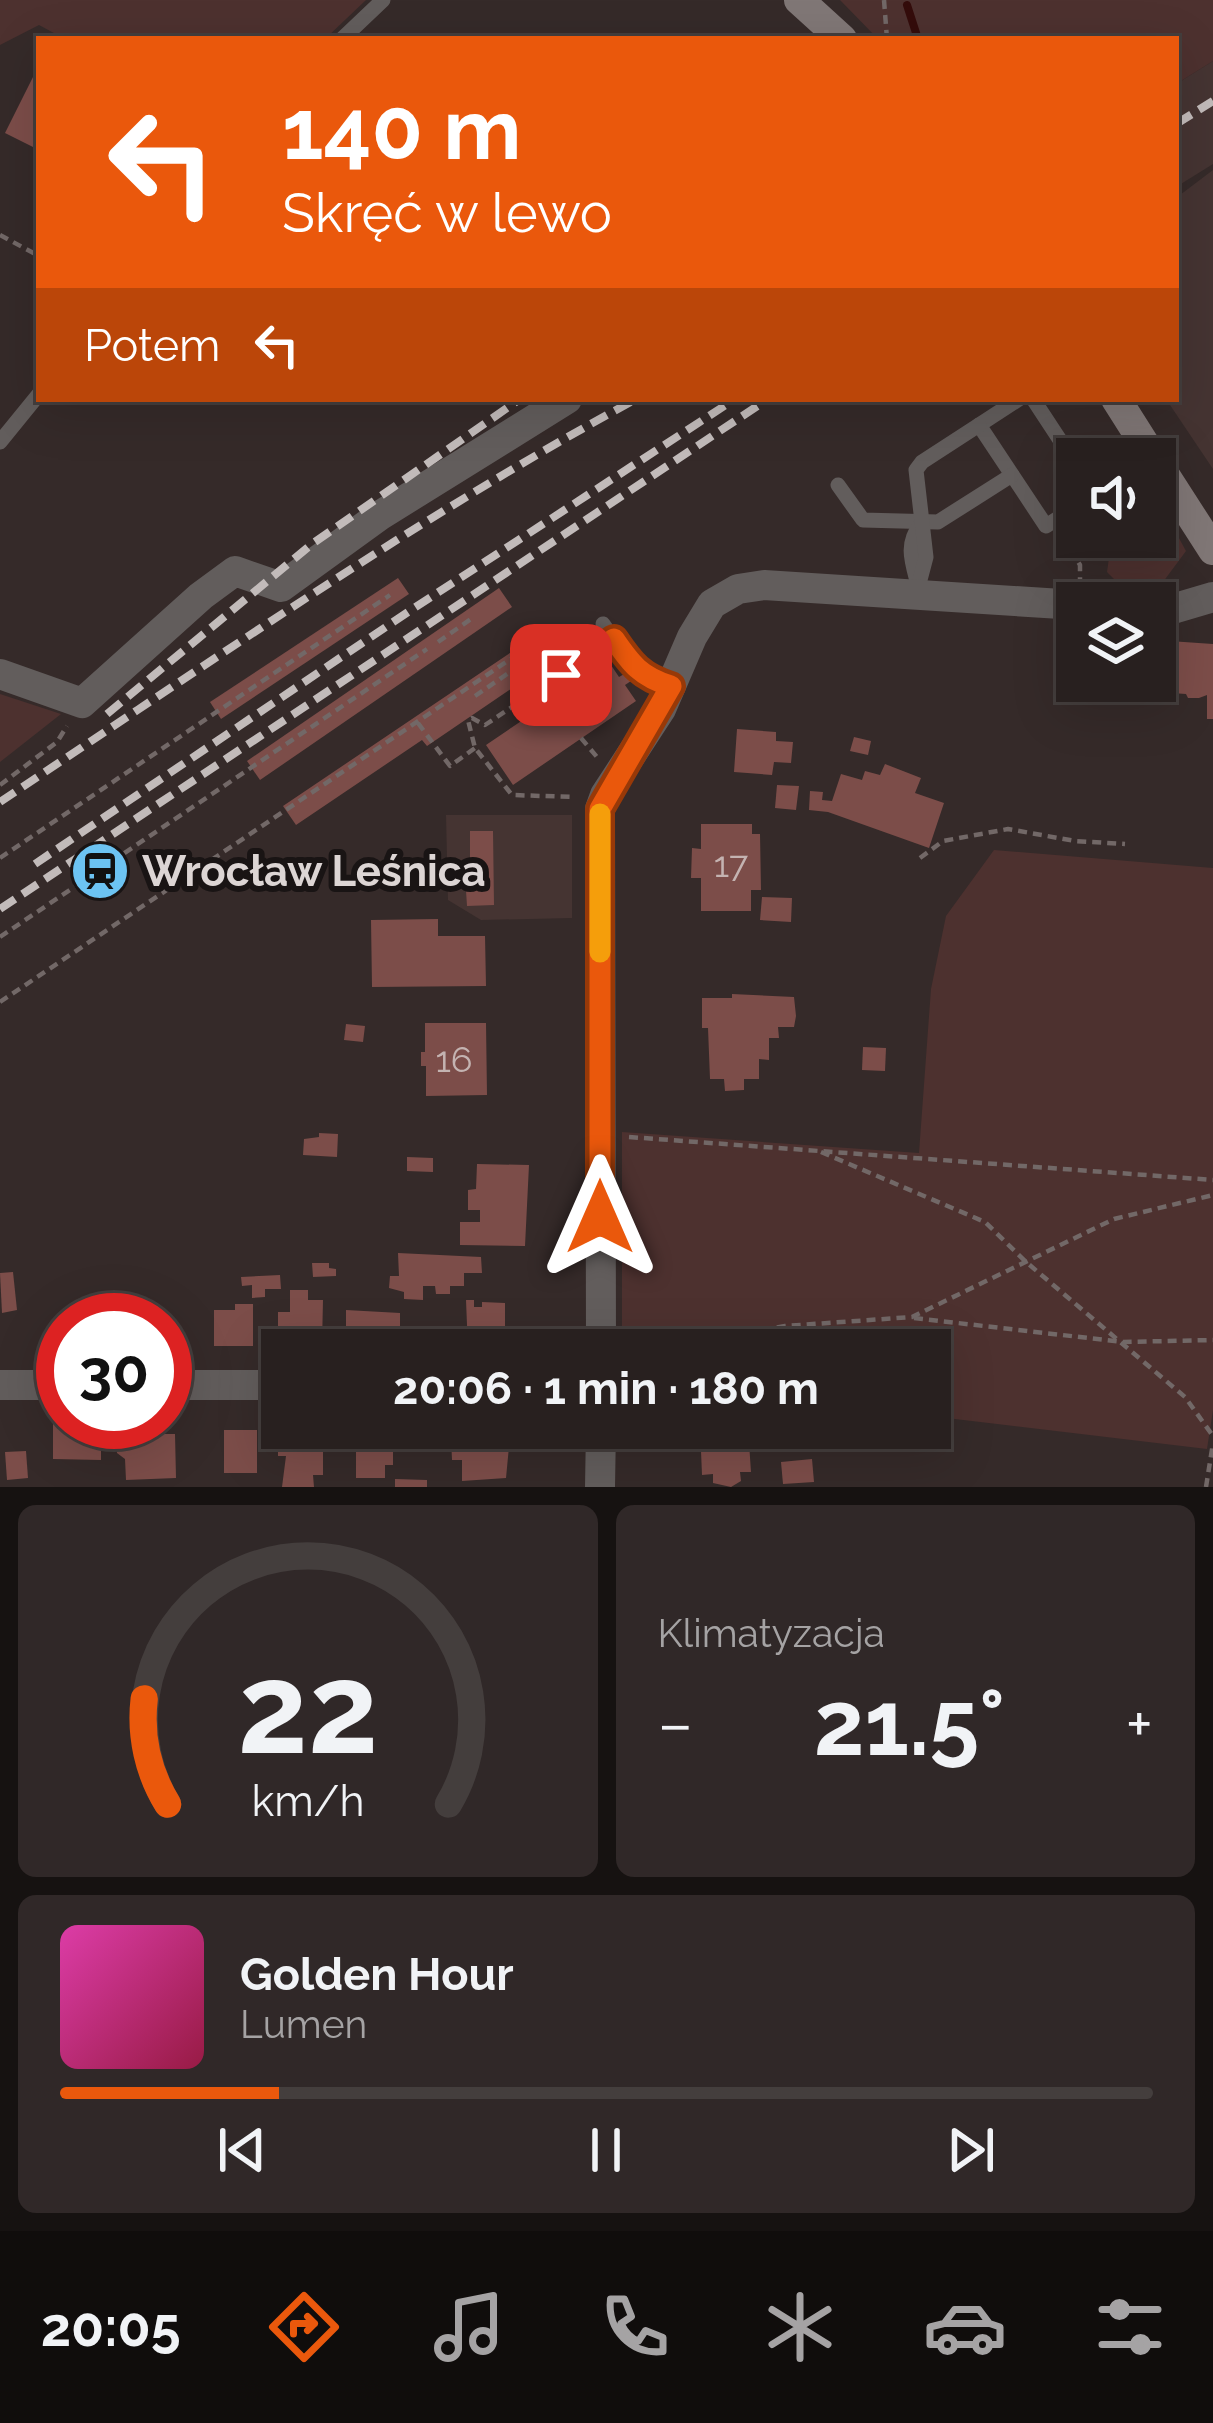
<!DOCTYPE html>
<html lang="pl">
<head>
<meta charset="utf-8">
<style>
  body { margin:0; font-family:Raleway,sans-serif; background:#302828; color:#f1f3f6; height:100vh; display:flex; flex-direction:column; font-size:45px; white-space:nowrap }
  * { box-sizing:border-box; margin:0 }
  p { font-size:39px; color:#a5a3a4 }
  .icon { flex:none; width:66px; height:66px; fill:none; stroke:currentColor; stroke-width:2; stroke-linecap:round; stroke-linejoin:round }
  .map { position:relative; height:1487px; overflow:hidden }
  .details { display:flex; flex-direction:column; gap:18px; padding:18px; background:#161211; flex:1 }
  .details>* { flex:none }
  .guide { position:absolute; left:36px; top:36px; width:1143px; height:366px; border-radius:0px; box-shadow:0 12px 48px #0002,0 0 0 3px #443e3d; background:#ea580c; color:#fff; overflow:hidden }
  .buttons { position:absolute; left:1056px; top:438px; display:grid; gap:24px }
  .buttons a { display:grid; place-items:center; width:120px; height:120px; border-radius:0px; background:#28201f; box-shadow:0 12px 48px #0002,0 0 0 3px #443e3d; font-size:60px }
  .speed { position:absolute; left:36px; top:1293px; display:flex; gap:24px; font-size:60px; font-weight:700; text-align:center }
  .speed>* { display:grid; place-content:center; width:156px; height:156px; border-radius:50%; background:#28201f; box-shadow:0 12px 48px #0002,0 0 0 3px #443e3d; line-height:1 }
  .speed .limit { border:18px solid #d22; background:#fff; color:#111 }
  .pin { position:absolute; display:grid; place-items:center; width:102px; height:102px; color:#fff; margin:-51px; border-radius:24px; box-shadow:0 6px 18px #0006 }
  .me { position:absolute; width:132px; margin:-66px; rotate:0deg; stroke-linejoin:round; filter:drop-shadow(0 0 9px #0008) }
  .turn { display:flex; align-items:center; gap:42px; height:252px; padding:0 48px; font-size:54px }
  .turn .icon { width:156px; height:156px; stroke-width:2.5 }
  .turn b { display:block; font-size:84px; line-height:102px }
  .then { display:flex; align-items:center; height:114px; padding:0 48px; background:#0003; gap:24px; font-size:45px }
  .big { font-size:90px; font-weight:700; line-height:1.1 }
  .details .widget { flex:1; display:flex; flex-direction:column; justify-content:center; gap:18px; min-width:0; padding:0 42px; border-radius:18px; background:#302828 }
  .details .dial { align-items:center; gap:0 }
  .dial svg { height:312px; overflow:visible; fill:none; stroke:#443e3d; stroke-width:7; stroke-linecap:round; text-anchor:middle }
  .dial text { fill:#f1f3f6; stroke:none }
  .song { display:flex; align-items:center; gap:36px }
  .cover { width:144px; height:144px; border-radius:18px; background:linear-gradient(135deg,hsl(320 70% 55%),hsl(340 70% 35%)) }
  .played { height:12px; border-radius:6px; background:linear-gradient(90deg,#ea580c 20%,#443e3d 20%) }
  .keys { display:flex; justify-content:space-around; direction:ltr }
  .heat { display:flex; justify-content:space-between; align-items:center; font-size:66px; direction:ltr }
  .details .tiles { flex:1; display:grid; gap:18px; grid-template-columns:1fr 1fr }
  .widget:last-child { grid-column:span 2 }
  .trip { position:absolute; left:261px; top:1329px; width:690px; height:120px; border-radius:0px; background:#28201f; box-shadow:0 12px 48px #0002,0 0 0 3px #443e3d; font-weight:700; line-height:120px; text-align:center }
  .tab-bar { display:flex; height:192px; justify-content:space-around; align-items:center; background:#100d0c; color:#a5a3a4 }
  .tab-bar .icon { width:84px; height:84px }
  .tab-bar .selected { color:#ea580c }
  .tab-bar b { font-size:54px; color:#f1f3f6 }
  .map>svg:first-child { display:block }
  .built { fill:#453432 }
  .green { fill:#4d312f }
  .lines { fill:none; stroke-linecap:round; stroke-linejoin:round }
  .stream { stroke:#340c0b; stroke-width:8 }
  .building { fill:#7c4d49 }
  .path { stroke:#726867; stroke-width:4.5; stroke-dasharray:9 6; stroke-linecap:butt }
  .lane { stroke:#625d5c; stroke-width:15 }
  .street { stroke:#625d5c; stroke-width:30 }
  .secondary { stroke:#807776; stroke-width:30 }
  .rail { stroke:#c2bbba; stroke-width:8; stroke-dasharray:18 9; stroke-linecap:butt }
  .route-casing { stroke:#983908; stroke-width:30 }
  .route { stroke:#ea580c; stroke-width:21 }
  .slow { stroke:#f59e0b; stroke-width:21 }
  .labels { text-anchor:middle; stroke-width:12; stroke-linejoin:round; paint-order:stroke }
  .number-label { font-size:36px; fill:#c4b3b1 }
  .poi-label { font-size:42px; font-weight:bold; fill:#dcd5d4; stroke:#191414; text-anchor:start }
</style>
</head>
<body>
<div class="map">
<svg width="1213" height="1487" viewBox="0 0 1213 1487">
  <rect width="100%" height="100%" fill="#352a29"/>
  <g class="built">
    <polygon points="1213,61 1213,164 1176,187 1176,84"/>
    <polygon points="1213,170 1213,469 1166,399 1176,399 1176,198"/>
    <polygon points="446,815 572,815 572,918 481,920 448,900"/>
  </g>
  <g class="green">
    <polygon points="0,0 366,0 325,39 65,39 39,25 0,45"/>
    <polygon points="840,0 1213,0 1213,61 1176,84 1176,39 878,39"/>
    <polygon points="1155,494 1186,551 1163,582 1119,584 1107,572 1112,537 1155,537"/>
    <polygon points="0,694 61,714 0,762"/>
    <polygon points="994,850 1213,868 1213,1410 1207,1449 930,1416 930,1350 622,1350 622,1132 919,1153 931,989 946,916"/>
  </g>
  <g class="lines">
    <polyline class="stream" points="907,5 918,39"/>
  </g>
  <g class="building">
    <polygon points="34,75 39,78 39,150 5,133"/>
    <polygon points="398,578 409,594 221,719 210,702"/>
    <polygon points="499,588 512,607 260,780 247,761"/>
    <polygon points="553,624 570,649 548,664 565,691 609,662 619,677 626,673 631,681 625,685 636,701 513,785 486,745 548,703 530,676 427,746 422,740 296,825 283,806"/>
    <polygon points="1155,640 1213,644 1213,719 1207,719 1207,695 1199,698 1188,698 1186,694 1086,687 1087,681 1155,681"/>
    <polygon points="737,729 776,732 776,741 793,742 791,763 774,762 772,775 734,772"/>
    <polygon points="854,737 871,741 868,755 850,751"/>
    <polygon points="885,764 921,778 915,793 944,803 929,848 828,812 809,810 810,791 823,792 822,800 832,801 841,774 862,780 865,771 880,775"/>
    <polygon points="777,785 799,786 796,810 775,808"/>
    <polygon points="701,824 752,824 752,834 760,834 761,890 751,890 751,911 701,911 701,878 691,878 692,848 701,849"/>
    <polygon points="470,831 493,831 494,905 467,906 464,860 470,860"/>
    <polygon points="762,897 792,898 791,922 760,920"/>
    <polygon points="438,919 438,936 485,936 486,986 372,987 371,920"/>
    <polygon points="732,994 794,997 796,1016 794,1027 778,1027 779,1038 769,1038 769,1060 759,1059 759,1079 744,1079 744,1090 725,1091 724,1079 710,1079 708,1028 702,1028 702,998 732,998"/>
    <polygon points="425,1023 486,1023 487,1095 426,1096 426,1066 421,1066 421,1052 425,1052"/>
    <polygon points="346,1024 365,1026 363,1042 344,1040"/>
    <polygon points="863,1047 886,1048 885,1071 862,1070"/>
    <polygon points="319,1133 338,1134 337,1157 303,1155 304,1139 319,1137"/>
    <polygon points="407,1157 433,1158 433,1172 407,1171"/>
    <polygon points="477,1164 529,1165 525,1246 460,1245 460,1222 480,1222 480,1210 468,1210 468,1190 476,1189"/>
    <polygon points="398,1253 481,1257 482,1273 464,1273 464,1286 450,1286 450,1294 436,1294 435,1286 423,1286 423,1300 404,1299 404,1292 389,1288 390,1276 399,1276"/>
    <polygon points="312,1263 329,1263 329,1268 336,1269 336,1276 313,1277"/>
    <polygon points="13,1272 17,1310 2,1313 0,1273"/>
    <polygon points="280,1275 281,1289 265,1289 265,1297 252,1298 252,1285 242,1286 241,1277"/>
    <polygon points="290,1290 308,1290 308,1300 323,1300 322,1344 278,1343 278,1312 290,1312"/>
    <polygon points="466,1300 474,1300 474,1307 482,1307 482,1302 505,1303 505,1350 468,1350"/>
    <polygon points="108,1302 158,1303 158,1320 107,1320"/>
    <polygon points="235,1304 253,1304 253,1346 214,1346 214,1310 235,1310"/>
    <polygon points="346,1310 400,1313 400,1336 393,1336 393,1348 346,1348"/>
    <polygon points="53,1423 101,1423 101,1460 53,1459"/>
    <polygon points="323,1428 328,1428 328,1448 323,1448 323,1475 313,1475 314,1487 282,1487 286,1456 278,1456 278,1432 323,1432"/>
    <polygon points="441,1428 505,1428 505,1436 510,1436 506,1478 462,1481 462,1460 452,1460 451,1438 441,1438"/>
    <polygon points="689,1428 748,1428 751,1472 740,1472 741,1481 731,1487 713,1483 713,1474 702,1475 701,1451 691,1451"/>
    <rect x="224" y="1430" width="33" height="43"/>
    <polygon points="356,1432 393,1432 393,1465 385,1465 385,1478 356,1478"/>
    <polygon points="147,1434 175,1434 176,1478 126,1480 125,1459 117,1453 116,1445 124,1440 124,1435"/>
    <polygon points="26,1451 28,1478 7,1480 5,1452"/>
    <polygon points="812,1459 814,1482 783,1484 781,1462"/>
    <polygon points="395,1479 427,1480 427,1487 395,1487"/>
  </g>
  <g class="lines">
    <g class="path">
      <polyline points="884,0 887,39"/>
      <polyline points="0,235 39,256"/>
      <polyline points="1063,537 1080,565 1080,581"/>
      <polyline points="1096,587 1138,588"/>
      <polyline points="438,642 471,619"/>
      <polyline points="542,687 485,725 472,718 468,720 475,748 512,795 574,797"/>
      <polyline points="475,696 529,659 535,666"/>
      <polyline points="418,723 450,766 475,748"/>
      <polyline points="581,738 597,757"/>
      <polyline points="0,785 57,742 67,726"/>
      <polyline points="0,858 390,595"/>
      <polyline points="920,858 943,841 1008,829 1075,841 1125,844"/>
      <polyline points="0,937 427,649"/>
      <polyline points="0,1002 524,650 529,659"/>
      <polyline points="629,1137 1213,1180"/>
      <polyline points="821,1152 985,1222 1025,1261 1185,1397 1213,1436"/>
      <polyline points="914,1318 1123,1342 1213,1340"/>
      <polyline points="629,1350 659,1350 785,1326 912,1317 1114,1219 1213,1195"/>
      <polyline points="1206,1487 1213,1443"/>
    </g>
    <g class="lane">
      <polyline points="342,39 383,0"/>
      <polyline points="1019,399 979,425 1046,526 1077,506"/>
      <polyline points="1033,399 1077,466"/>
      <polyline points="0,442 39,394"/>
      <polyline points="838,485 863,520 938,522 1012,475"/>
      <path d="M917,581c-6,-22 -11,-38 4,-57"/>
      <polyline points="916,595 926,557 916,470 922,462 979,425"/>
      <path d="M603,624c20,29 33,52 68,62"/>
      <polyline points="561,675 613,639"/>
    </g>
    <g class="street">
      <polyline points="1155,609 1169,610 1213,597"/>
      <polyline points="0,674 82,703 201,596 235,571 281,587 379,516 567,399"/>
      <polyline points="601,1350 600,809 605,795 661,709 692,637 712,604 738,589 764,585 1077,605"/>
      <polyline points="0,1385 63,1385"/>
      <polyline points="165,1385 282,1385"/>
      <polyline points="600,1487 601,1428"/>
    </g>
    <g class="secondary">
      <polyline points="799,0 842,39"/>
      <polyline points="1116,399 1154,459"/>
      <polyline points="1155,460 1213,550"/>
    </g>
    <g class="rail">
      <polyline points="1176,124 1213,101"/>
      <polyline points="107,714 312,544 520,399"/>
      <path d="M0,802c209,-139 415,-283 636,-403"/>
      <polyline points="35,864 408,612 735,399"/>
      <polyline points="0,909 768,399"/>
    </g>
  </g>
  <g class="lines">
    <g class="route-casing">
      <path id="route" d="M561,675l53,-36c17,25 27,38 57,47l-71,123v408"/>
    </g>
    <use href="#route" class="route"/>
    <polyline class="slow" points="600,952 600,814"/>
  </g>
  <defs>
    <g id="station-disc" transform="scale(3)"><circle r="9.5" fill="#6cc3f2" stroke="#191414"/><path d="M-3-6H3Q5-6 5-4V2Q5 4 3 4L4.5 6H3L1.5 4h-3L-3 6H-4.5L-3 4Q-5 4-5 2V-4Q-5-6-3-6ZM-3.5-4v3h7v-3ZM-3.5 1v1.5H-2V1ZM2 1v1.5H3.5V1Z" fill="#111"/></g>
  </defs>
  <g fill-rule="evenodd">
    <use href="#station-disc" x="100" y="871"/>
  </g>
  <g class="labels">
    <g class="number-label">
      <text x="731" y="877">17</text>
      <text x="454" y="1072">16</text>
    </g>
    <g class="poi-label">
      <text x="142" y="886">Wrocław Leśnica</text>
    </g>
  </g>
</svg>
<div class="buttons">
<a><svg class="icon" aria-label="sound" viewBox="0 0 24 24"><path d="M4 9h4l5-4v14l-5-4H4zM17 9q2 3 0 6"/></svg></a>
<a><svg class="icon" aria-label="layers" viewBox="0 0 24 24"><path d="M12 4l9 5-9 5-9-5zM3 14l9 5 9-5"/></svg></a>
</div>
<div class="speed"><div class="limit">30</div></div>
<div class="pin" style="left:561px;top:675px;background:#d93025"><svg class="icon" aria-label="arrive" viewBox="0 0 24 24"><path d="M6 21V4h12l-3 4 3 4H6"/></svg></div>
<svg class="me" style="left:600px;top:1217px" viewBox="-20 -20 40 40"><path d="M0-17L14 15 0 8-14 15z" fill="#ea580c" stroke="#fff" stroke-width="4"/></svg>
<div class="trip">20:06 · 1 min · 180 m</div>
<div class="guide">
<div class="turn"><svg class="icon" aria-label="left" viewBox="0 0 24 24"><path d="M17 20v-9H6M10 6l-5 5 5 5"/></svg><div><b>140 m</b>Skręć w lewo</div></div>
<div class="then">Potem<svg class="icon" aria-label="left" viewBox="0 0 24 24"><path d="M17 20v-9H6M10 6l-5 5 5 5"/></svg></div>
</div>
</div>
<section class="details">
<div class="tiles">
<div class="widget dial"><svg viewBox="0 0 100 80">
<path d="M14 69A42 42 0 1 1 86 69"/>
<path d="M14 69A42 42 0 0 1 8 42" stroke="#ea580c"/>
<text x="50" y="56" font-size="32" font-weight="700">22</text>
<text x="50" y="72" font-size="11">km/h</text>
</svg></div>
<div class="widget"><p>Klimatyzacja</p>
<div class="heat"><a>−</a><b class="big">21.5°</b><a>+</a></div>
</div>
<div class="widget">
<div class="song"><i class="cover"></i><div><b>Golden Hour</b><p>Lumen</p></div></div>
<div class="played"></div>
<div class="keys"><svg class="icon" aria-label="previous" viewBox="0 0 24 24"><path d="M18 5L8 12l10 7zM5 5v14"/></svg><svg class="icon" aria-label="pause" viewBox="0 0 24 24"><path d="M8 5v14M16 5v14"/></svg><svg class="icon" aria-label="next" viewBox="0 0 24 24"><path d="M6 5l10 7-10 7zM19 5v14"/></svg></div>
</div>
</div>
</section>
<nav class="tab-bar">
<b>20:05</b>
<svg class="icon selected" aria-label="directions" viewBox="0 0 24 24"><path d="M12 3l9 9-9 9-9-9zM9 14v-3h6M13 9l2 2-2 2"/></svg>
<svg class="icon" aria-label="music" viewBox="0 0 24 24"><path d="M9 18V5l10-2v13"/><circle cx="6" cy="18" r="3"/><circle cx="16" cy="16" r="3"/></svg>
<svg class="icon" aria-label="phone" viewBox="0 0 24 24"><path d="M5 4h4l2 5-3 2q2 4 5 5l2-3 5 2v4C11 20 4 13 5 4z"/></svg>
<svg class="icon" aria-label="climate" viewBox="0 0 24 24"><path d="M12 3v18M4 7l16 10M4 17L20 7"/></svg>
<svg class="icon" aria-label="car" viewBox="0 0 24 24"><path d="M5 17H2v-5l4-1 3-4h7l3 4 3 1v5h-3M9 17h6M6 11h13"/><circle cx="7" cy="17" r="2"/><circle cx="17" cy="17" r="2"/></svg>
<svg class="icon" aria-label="filters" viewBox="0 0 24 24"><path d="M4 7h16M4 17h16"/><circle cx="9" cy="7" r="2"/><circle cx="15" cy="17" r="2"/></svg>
</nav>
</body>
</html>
